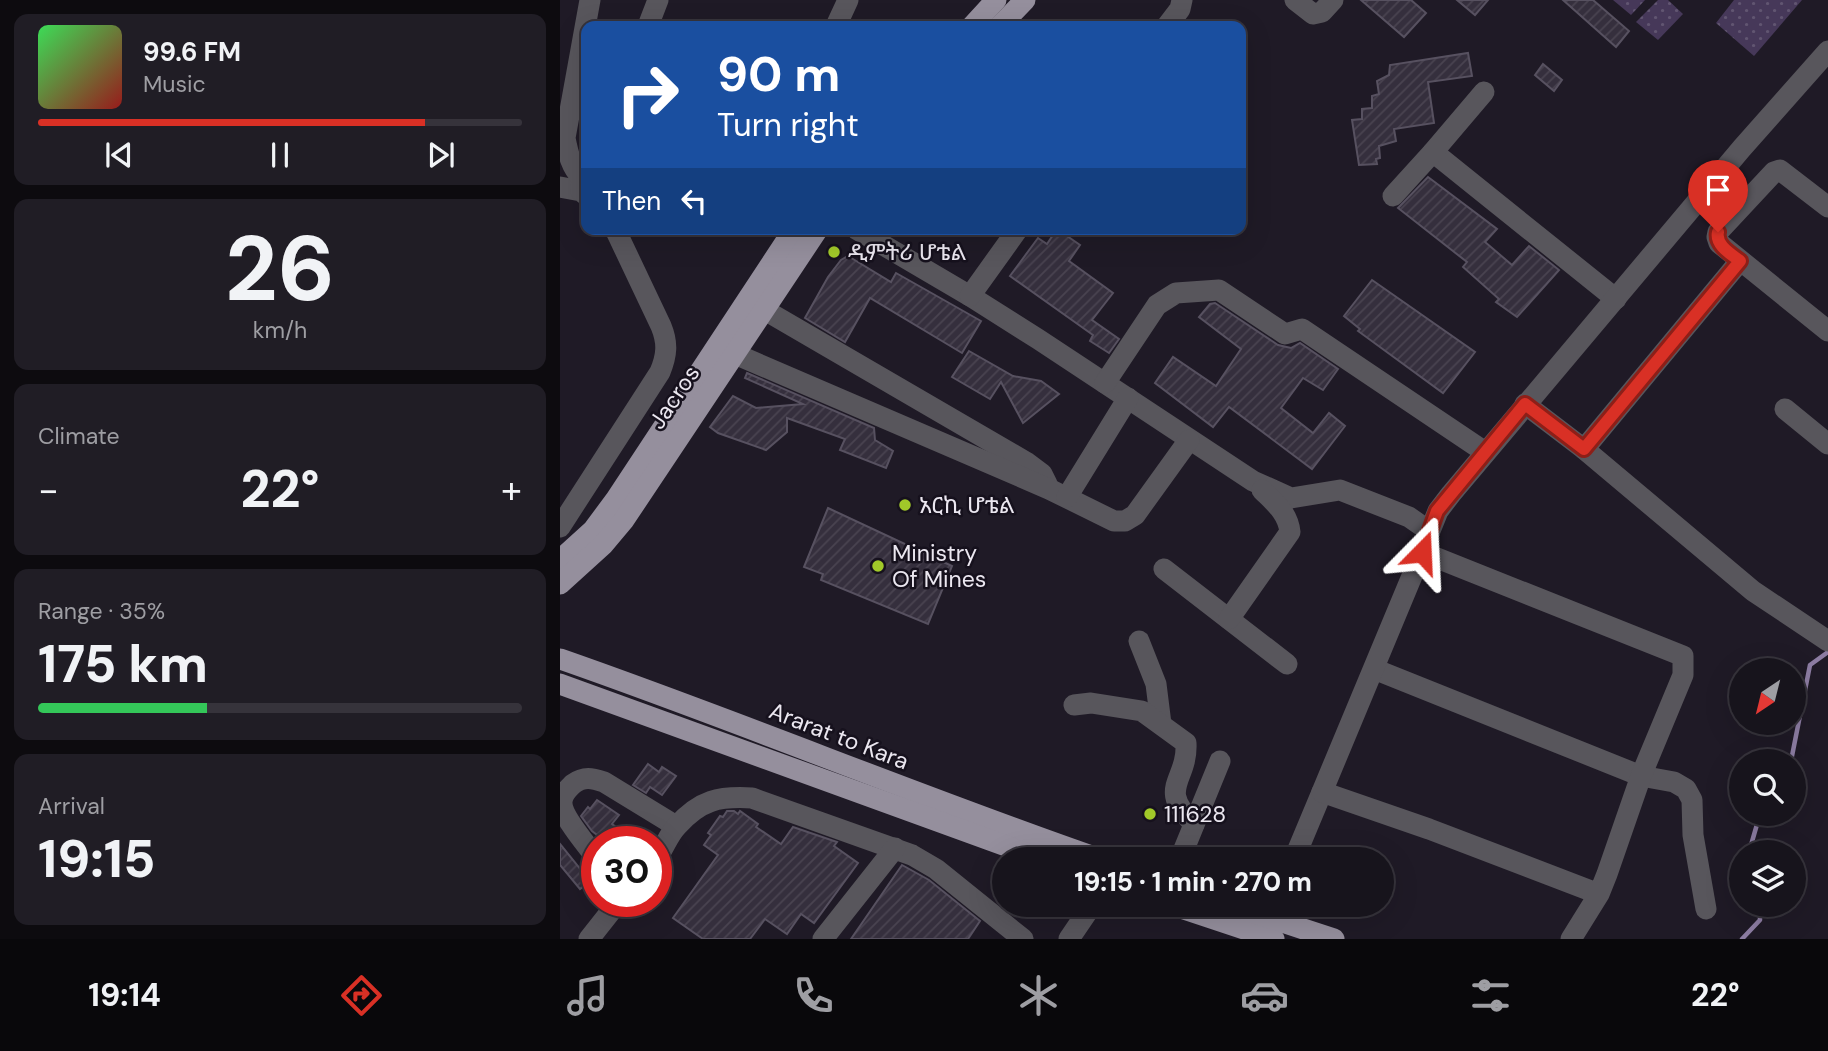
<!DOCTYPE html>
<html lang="en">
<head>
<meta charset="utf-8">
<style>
  body { margin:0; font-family:"DM Sans","Noto Sans Ethiopic",sans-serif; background:#201d25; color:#f1f3f6; height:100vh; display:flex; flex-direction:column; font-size:26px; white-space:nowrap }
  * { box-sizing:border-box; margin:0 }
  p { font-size:23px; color:#9e9ea3 }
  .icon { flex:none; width:38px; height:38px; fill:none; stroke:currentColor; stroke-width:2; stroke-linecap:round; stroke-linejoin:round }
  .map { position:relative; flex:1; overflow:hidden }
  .drawer { display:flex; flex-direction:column; gap:14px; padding:14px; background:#0d0b0f; width:560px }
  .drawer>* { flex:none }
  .hud { position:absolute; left:21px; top:21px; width:665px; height:214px; border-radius:14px; box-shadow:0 7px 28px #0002,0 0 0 2px #36333b; background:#1a4fa0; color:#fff; overflow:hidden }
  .needle { width:46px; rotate:215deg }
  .tools { position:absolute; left:1169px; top:658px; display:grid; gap:14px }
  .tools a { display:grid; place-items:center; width:77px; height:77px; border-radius:50%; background:#17141c; box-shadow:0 7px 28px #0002,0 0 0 2px #36333b; font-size:35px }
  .speed { position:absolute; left:21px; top:826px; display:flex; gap:14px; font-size:35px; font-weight:700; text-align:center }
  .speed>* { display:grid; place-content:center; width:91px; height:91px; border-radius:50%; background:#17141c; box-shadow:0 7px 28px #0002,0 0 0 2px #36333b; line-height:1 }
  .speed .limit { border:10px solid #d22; background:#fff; color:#111 }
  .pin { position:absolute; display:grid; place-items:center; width:60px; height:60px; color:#fff; margin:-72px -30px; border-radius:50% 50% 50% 0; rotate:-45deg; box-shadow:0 0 7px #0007 }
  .pin .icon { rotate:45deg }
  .me { position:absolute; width:77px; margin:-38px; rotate:21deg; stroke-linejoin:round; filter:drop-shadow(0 0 5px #0008) }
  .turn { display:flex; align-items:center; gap:24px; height:147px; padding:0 21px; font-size:32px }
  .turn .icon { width:91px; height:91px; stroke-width:2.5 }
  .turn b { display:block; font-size:49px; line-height:60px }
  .then { display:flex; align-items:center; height:66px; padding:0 21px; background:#0003; gap:14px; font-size:26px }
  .big { font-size:52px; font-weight:800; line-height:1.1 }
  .drawer .widget { flex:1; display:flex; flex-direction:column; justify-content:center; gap:10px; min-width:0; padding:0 24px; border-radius:14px; background:#201d25 }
  .drawer .dial { align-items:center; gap:0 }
  .dial b { font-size:91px; line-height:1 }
  .song { display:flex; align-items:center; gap:21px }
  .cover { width:84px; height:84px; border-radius:10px; background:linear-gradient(135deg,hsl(130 70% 55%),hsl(0 70% 35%)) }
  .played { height:7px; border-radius:4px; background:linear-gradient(90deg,#d93025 80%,#36333b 80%) }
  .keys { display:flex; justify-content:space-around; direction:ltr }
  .heat { display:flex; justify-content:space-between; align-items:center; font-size:38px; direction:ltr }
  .charge { height:10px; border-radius:5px; background:linear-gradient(90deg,#34c759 35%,#36333b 0) }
  .trip { position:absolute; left:432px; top:847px; width:402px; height:70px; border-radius:35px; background:#17141c; box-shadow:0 7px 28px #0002,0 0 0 2px #36333b; font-weight:800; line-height:70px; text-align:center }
  .menu { display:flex; height:112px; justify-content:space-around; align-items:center; background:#09080b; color:#9e9ea3 }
  .menu .icon { width:49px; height:49px }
  .menu .active { color:#d93025 }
  .menu b { font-size:32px; color:#f1f3f6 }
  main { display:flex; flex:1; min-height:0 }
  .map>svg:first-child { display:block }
  .green { fill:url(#green-dots) }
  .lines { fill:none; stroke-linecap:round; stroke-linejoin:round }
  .stream { stroke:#8c7ca2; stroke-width:4.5 }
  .building { fill:url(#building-hatch); stroke:#575160; stroke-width:2 }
  .minor { stroke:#58565c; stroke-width:21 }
  .major { stroke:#958f9d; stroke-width:21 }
  .route-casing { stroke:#8d1f18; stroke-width:18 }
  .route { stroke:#d93025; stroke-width:12 }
  .poi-dot { fill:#a1c929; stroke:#16111d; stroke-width:2.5 }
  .labels { text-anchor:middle; stroke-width:5; stroke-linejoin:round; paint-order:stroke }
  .poi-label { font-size:23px; fill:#ebe7f0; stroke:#16111d; text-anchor:start }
  .street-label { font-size:23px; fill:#ebe7f0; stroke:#16111d }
</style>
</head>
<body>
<main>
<section class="drawer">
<div class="widget">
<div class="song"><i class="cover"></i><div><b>99.6 FM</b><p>Music</p></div></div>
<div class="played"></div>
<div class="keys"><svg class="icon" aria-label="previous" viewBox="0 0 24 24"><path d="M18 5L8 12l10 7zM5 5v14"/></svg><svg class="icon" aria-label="pause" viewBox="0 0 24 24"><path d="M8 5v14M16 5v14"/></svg><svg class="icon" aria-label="next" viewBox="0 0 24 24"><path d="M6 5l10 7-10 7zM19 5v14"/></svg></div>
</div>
<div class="widget dial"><b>26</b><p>km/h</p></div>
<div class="widget"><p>Climate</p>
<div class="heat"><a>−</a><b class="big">22°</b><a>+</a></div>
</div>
<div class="widget"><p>Range · 35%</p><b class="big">175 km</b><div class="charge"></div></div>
<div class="widget"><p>Arrival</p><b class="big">19:15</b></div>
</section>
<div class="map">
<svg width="1268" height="939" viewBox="0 0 1268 939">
  <defs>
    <pattern id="green-dots" width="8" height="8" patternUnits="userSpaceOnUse" patternTransform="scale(1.75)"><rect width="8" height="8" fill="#463859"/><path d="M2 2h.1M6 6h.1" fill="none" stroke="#615571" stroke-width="1.8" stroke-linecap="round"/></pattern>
    <pattern id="building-hatch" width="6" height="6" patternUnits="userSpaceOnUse" patternTransform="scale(1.75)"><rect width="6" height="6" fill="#352f3d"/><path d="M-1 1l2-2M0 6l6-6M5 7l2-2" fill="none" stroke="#494350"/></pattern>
  </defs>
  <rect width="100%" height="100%" fill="#1f1a26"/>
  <g class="green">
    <polygon points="1053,0 1085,0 1071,15"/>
    <polygon points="1098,0 1108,0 1123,14 1098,40 1076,22"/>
    <polygon points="1174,0 1242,0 1194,56 1156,23"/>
  </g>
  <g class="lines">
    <g class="stream">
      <polyline points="1231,761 1250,665 1268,652"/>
      <polyline points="1189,852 1200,814"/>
      <polyline points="1182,939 1200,920 1200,905"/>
    </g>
  </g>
  <g class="building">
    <polygon points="801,0 851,0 866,13 844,37"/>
    <polygon points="897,0 928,0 915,15"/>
    <polygon points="1003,0 1033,0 1069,31 1056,47"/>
    <polygon points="908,53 912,76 868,82 874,123 834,129 836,141 819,146 820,158 816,159 817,164 799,165 792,120 802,119 802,109 812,108 812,96 819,94 817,81 829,75 830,65"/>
    <polygon points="983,64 1002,80 994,91 975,75"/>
    <polygon points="868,177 937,229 925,242 952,265 969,246 999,270 957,317 936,302 939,299 903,267 907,262 838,208"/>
    <polygon points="497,229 520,245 509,261 553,293 532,320 559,339 549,353 530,341 533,335 450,276 478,238 487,244"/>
    <polygon points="288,256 331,282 336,273 421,321 402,353 310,298 285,342 245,318 268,277 281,260"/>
    <polygon points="812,280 915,352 883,393 798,331 800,329 784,316"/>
    <polygon points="655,303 718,345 731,348 740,343 778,369 763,390 743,378 721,408 753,433 769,413 785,426 752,469 669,407 653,427 595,383 613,357 656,386 681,349 639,317 650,304"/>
    <polygon points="409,351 453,376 481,381 499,394 463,423 441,382 430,399 392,377"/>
    <polygon points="187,373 314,428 315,440 333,451 326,468 280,450 285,439 227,418 227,432 206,450 158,433 150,427 173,396 196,408 243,404 185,378"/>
    <polygon points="268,508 392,566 368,624 261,580 263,574 244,567"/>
    <polygon points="88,764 99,772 102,767 116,776 102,795 90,787 86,793 73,785"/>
    <polygon points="37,800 59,815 52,824 56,827 46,842 32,831 21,816 28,807 30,809"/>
    <polygon points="167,811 174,811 178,814 180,811 198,824 196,827 221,844 233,827 277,842 274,846 298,863 254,923 241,914 227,934 205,919 190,939 143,939 113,918 158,855 144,845 151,835 148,833 160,816 163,817"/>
    <polygon points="0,844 30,881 20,889 0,865"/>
    <polygon points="342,865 369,880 420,921 408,939 291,939"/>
  </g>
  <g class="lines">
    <g class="minor">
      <polyline points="735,0 753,14 762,12 773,0"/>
      <polyline points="88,26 98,0"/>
      <polyline points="276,26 288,0"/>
      <polyline points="607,26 620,9 622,0"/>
      <polyline points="873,152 1056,299"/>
      <polyline points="0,187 21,191 26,195"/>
      <path d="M21,191l1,-13c-11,-11 -14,-25 -17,-40l25,-138"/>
      <polyline points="833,196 873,152 924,92"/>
      <polyline points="1268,207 1220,170 1214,172 1158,232 1157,237 1159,243 1268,331"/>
      <polyline points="296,229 410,296 478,339 693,481 731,498 780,490 849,517 869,531"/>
      <polyline points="410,296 458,229"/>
      <polyline points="203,309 466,462 482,474 487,484"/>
      <polyline points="175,354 489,489 554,521 565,521 575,515 629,440"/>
      <polyline points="545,383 597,305 616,293 659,290 725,334 742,329 925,452"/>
      <polyline points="965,404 1024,449 1193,591 1268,641"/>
      <polyline points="1225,409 1268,444"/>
      <polyline points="1024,449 1180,261"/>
      <polyline points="507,497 568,398"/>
      <path d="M0,527l100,-155c7,-17 8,-29 1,-46l-46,-97"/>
      <polyline points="865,543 878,511 891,494 1182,148 1268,51"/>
      <polyline points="604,569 727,664"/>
      <path d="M669,619l61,-87c-2,-19 -15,-29 -28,-42"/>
      <polyline points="579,641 596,684 601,724"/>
      <polyline points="814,669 1081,776 1114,782 1126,789 1132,800 1133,835 1146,909"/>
      <path d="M514,705l17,-2 51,8 44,32c2,39 -30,44 8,81"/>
      <path d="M37,859c-9,-13 -36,-43 -35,-57 0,-8 6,-13 11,-18 11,-8 19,-6 31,-2l72,44"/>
      <path d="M96,859c8,-10 12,-24 21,-33 23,-26 42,-30 75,-28l160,57 24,14 87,70"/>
      <polyline points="620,859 660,761"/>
      <polyline points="734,859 762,792"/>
      <polyline points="29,939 59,901"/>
      <polyline points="263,939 335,848"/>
      <polyline points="509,939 532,905"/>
      <polyline points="1011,939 1039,894 1047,874 1081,776 1123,675 1123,656 862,552 762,792 869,829 1039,894"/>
    </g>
    <g class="major">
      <polyline points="412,26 436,0"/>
      <polyline points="440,26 465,0"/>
      <polyline points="0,560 33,530 56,499 234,229"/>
      <polyline points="0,584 43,545 64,520 258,229"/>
      <path d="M0,659c181,63 358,137 540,200"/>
      <polyline points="0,684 482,859"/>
      <polyline points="612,905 714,939"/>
      <polyline points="670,905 774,939"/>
    </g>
  </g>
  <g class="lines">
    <g class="route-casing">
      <path id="route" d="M862,552l15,-41 88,-107 59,45 156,-188c-9,-7 -25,-16 -22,-29"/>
    </g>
    <use href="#route" class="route"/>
  </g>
  <g class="poi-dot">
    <circle cx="274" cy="252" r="7"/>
    <circle cx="345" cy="505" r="7"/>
    <circle cx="318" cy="566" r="7"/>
    <circle cx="590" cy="814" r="7"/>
  </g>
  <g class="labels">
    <g class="poi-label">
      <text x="288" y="260">ዲምትሪ ሆቴል</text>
      <text x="359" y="513">አርኪ ሆቴል</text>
      <text x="332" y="561">Ministry<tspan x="332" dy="26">Of Mines</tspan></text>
      <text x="604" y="822">111628</text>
    </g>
    <g class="street-label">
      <text transform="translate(114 397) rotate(-56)" y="8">Jacros</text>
      <text transform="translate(279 736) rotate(21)" y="8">Ararat to Kara</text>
    </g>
  </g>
</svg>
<div class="tools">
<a><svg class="needle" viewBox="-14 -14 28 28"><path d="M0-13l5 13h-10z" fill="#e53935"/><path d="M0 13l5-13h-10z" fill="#9e9ea3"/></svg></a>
<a><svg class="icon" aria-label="search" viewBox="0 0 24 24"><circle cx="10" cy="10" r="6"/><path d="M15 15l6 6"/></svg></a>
<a><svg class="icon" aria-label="layers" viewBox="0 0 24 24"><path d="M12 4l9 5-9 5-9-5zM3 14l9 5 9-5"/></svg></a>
</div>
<div class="speed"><div class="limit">30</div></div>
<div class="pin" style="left:1158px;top:232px;background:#d93025"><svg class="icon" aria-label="arrive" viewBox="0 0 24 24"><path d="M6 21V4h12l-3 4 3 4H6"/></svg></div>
<svg class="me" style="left:862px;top:552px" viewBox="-20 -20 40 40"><path d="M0-17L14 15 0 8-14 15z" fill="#d93025" stroke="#fff" stroke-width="4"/></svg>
<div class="trip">19:15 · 1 min · 270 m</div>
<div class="hud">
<div class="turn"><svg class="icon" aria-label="right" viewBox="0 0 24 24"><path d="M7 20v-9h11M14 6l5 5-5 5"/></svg><div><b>90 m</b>Turn right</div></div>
<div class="then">Then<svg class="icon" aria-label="left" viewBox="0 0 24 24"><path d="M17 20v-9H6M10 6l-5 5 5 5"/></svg></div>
</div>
</div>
</main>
<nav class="menu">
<b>19:14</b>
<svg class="icon active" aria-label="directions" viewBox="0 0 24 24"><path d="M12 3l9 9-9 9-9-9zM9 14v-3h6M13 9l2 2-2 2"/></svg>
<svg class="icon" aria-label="music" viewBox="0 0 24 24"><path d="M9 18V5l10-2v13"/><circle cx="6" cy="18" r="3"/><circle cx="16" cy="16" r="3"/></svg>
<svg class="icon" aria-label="phone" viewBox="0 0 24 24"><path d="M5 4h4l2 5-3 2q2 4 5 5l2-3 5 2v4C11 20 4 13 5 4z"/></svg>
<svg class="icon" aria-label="climate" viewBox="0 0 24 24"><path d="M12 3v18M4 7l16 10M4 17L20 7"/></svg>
<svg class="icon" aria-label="car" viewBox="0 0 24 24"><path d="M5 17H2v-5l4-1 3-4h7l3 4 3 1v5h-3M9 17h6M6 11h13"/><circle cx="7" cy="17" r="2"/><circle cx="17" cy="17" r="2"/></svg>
<svg class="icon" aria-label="filters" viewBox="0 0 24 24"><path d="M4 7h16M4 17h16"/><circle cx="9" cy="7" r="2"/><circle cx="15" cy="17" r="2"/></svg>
<b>22°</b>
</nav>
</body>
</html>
